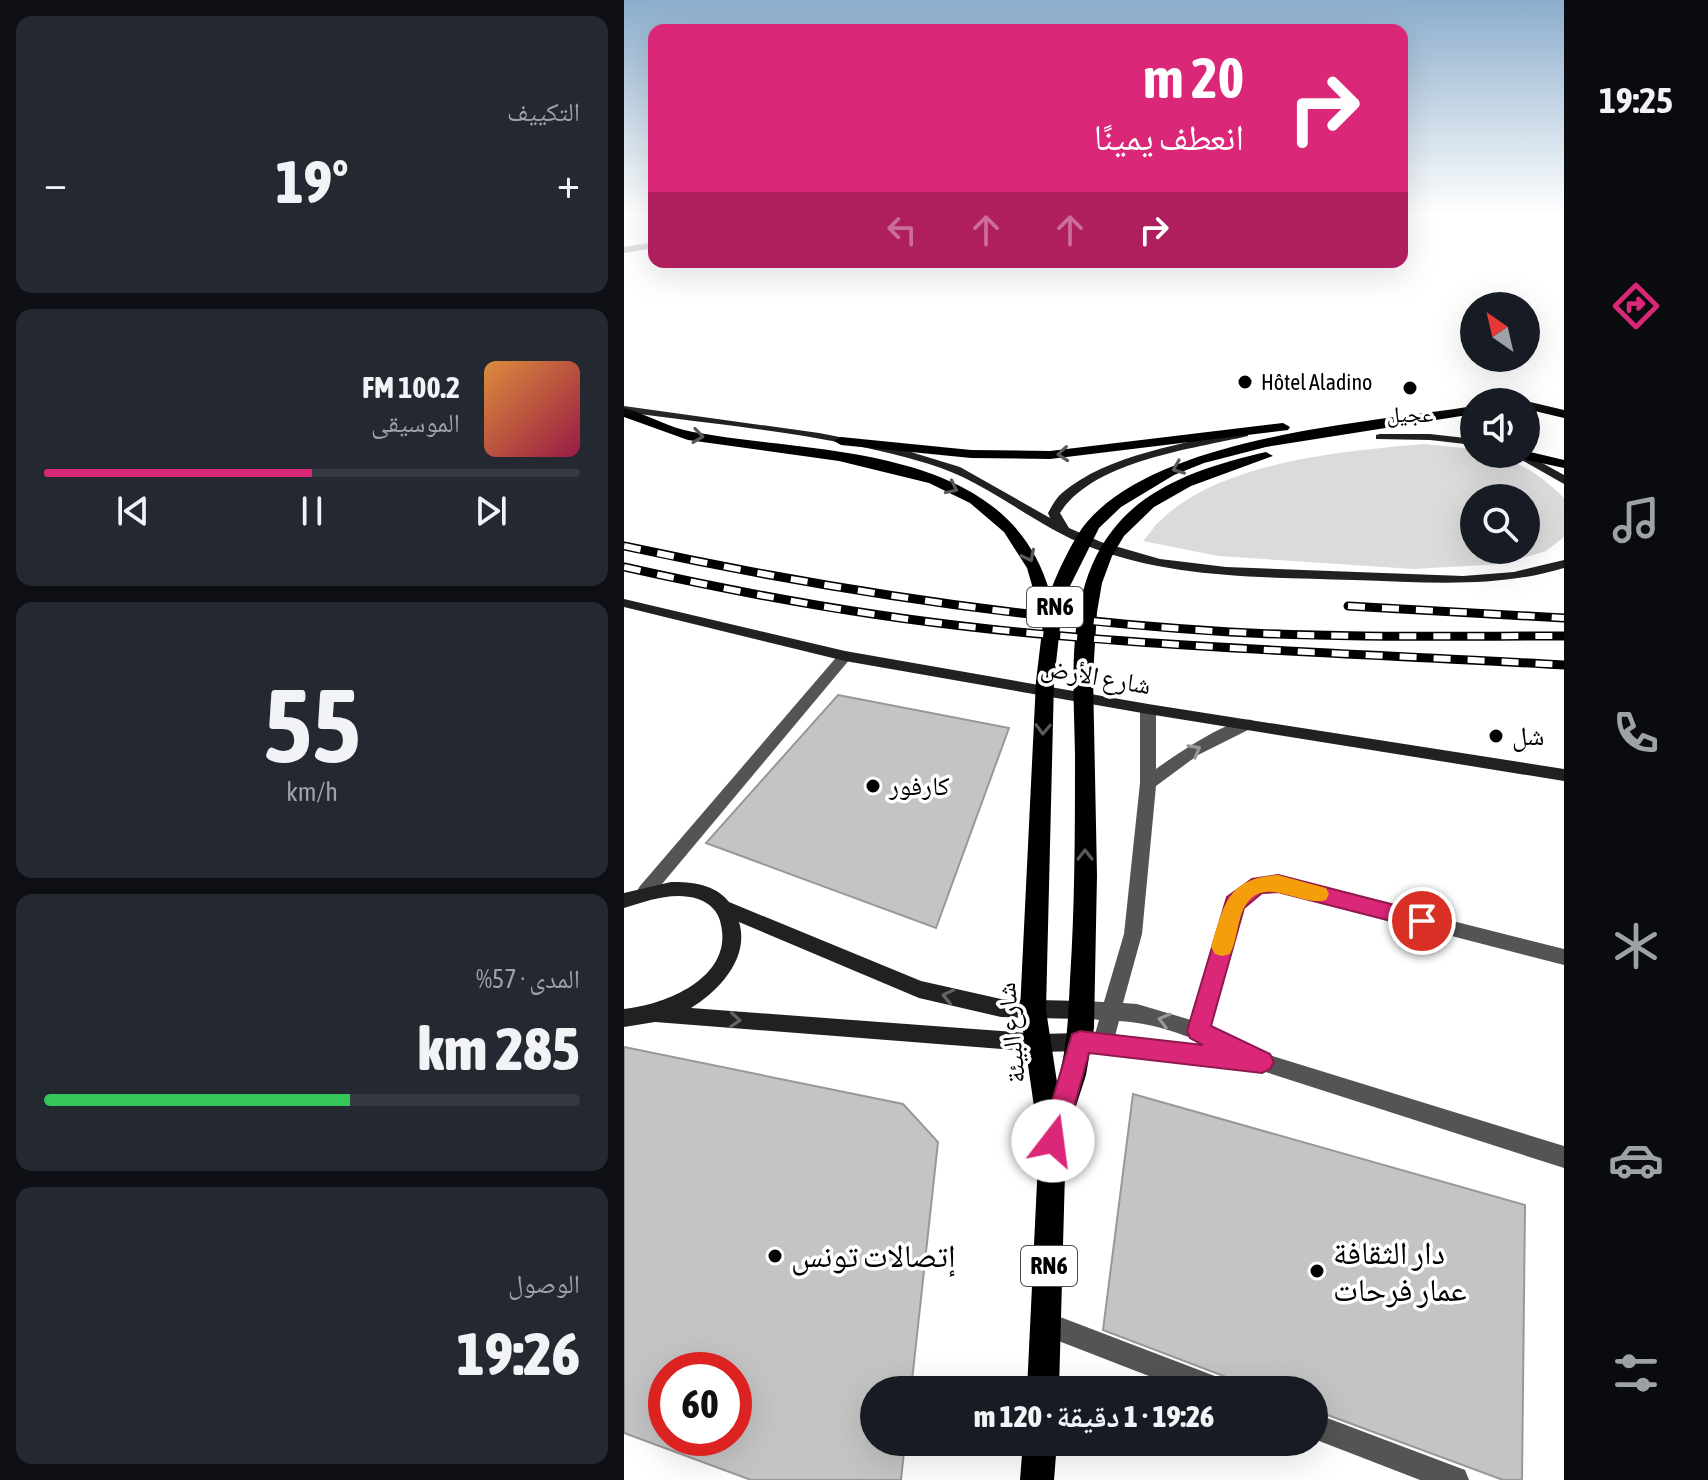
<!DOCTYPE html>
<html lang="ar">
<head>
<meta charset="utf-8">
<style>
  body { margin:0; font-family:"Asap Condensed","Noto Naskh Arabic",sans-serif; background:#242831; color:#f1f3f6; direction:rtl; height:100vh; display:flex; flex-direction:column; font-size:30px; white-space:nowrap }
  * { box-sizing:border-box; margin:0 }
  p { font-size:26px; color:#9ea1a6 }
  .icon { flex:none; width:44px; height:44px; fill:none; stroke:currentColor; stroke-width:2; stroke-linecap:round; stroke-linejoin:round }
  .map { position:relative; flex:1; overflow:hidden; direction:ltr }
  .sheet { display:flex; flex-direction:column; gap:16px; padding:16px; background:#0d0f14; width:624px }
  .sheet>* { flex:none }
  .guide { position:absolute; left:24px; top:24px; width:760px; height:244px; border-radius:16px; box-shadow:0 8px 32px #0002; direction:rtl; background:#db2777; color:#fff; overflow:hidden }
  .needle { width:52px; rotate:326deg }
  .buttons { position:absolute; left:836px; top:292px; display:grid; gap:16px }
  .buttons a { display:grid; place-items:center; width:80px; height:80px; border-radius:50%; background:#171b24; box-shadow:0 8px 32px #0002; font-size:40px }
  .speed { position:absolute; left:24px; top:1352px; display:flex; gap:16px; font-size:40px; font-weight:700; text-align:center }
  .speed>* { display:grid; place-content:center; width:104px; height:104px; border-radius:50%; background:#171b24; box-shadow:0 8px 32px #0002; line-height:1 }
  .speed .limit { border:12px solid #d22; background:#fff; color:#111 }
  .pin { position:absolute; display:grid; place-items:center; width:68px; height:68px; color:#fff; margin:-34px; border:4px solid #fff; border-radius:50%; box-shadow:0 2px 8px #0007 }
  .me { position:absolute; width:88px; margin:-44px; rotate:15deg; stroke-linejoin:round; filter:drop-shadow(0 0 6px #0008) }
  .turn { display:flex; align-items:center; gap:28px; height:168px; padding:0 32px; font-size:36px }
  .turn .icon { width:104px; height:104px; stroke-width:2.5 }
  .turn b { display:block; font-size:56px; line-height:68px }
  .lanes { display:flex; align-items:center; height:76px; padding:0 32px; background:#0003; justify-content:center; gap:40px; direction:ltr }
  .lanes .off { opacity:.35 }
  .big { font-size:60px; font-weight:800; line-height:1.1 }
  .sheet .tile { flex:1; display:flex; flex-direction:column; justify-content:center; gap:12px; min-width:0; padding:0 28px; border-radius:16px; background:#242831 }
  .sheet .dial { align-items:center; gap:0 }
  .dial b { font-size:104px; line-height:1 }
  .song { display:flex; align-items:center; gap:24px }
  .cover { width:96px; height:96px; border-radius:12px; background:linear-gradient(135deg,hsl(30 70% 55%),hsl(340 70% 35%)) }
  .played { height:8px; border-radius:4px; background:linear-gradient(90deg,#db2777 50%,#363941 50%) }
  .keys { display:flex; justify-content:space-around; direction:ltr }
  .heat { display:flex; justify-content:space-between; align-items:center; font-size:44px; direction:ltr }
  .charge { height:12px; border-radius:6px; background:linear-gradient(90deg,#34c759 57%,#363941 0) }
  .trip { position:absolute; left:236px; top:1376px; width:468px; height:80px; border-radius:40px; background:#171b24; box-shadow:0 8px 32px #0002; font-weight:800; line-height:80px; text-align:center; direction:rtl }
  main { display:flex; flex:1; min-height:0 }
  .dock { display:flex; flex-direction:column; width:144px; justify-content:space-around; align-items:center; background:#090b0e; color:#9ea1a6 }
  .dock .icon { width:56px; height:56px }
  .dock .active { color:#db2777 }
  .dock b { font-size:36px; color:#f1f3f6 }
  .map>svg:first-child { display:block }
  .green { fill:#dbdbdb; fill-rule:evenodd }
  .building { fill:#c4c4c4; stroke:#989898; stroke-width:2; fill-rule:evenodd }
  .lines { fill:none; stroke-linecap:round; stroke-linejoin:round }
  .street { fill:#545454; fill-rule:evenodd }
  .secondary { fill:#212121; fill-rule:evenodd }
  .primary { fill:#000; fill-rule:evenodd }
  .rail-casing { stroke:#000; stroke-width:9 }
  .rail { stroke:#fff; stroke-width:6; stroke-dasharray:17; stroke-linecap:butt }
  .oneway { stroke:#595959 }
  .oneway2 { stroke:#989898 }
  .oneway3 { stroke:#646464 }
  .route { fill:#db2777; stroke:#8e194d; stroke-width:2 }
  .slow { fill:#f59e0b }
  .poi-dot { fill:#000; stroke:#fff; stroke-width:3 }
  .labels { text-anchor:middle; stroke-width:7; stroke-linejoin:round; paint-order:stroke }
  .far-poi-label { font-size:22px; fill:#000; stroke:#fff; text-anchor:start }
  .shield { fill:#fff; stroke:#4c4c4c; stroke-width:2 }
  .shield-label { font-size:24px; font-weight:bold; fill:#000 }
  .street-label { font-size:26px; fill:#000; stroke:#fff }
  .poi-label { font-size:26px; fill:#000; stroke:#fff; text-anchor:start }
  .near-poi-label { font-size:32px; fill:#000; stroke:#fff; text-anchor:start }
</style>
</head>
<body>
<main>
<nav class="dock">
<b>19:25</b>
<svg class="icon active" aria-label="directions" viewBox="0 0 24 24"><path d="M12 3l9 9-9 9-9-9zM9 14v-3h6M13 9l2 2-2 2"/></svg>
<svg class="icon" aria-label="music" viewBox="0 0 24 24"><path d="M9 18V5l10-2v13"/><circle cx="6" cy="18" r="3"/><circle cx="16" cy="16" r="3"/></svg>
<svg class="icon" aria-label="phone" viewBox="0 0 24 24"><path d="M5 4h4l2 5-3 2q2 4 5 5l2-3 5 2v4C11 20 4 13 5 4z"/></svg>
<svg class="icon" aria-label="climate" viewBox="0 0 24 24"><path d="M12 3v18M4 7l16 10M4 17L20 7"/></svg>
<svg class="icon" aria-label="car" viewBox="0 0 24 24"><path d="M5 17H2v-5l4-1 3-4h7l3 4 3 1v5h-3M9 17h6M6 11h13"/><circle cx="7" cy="17" r="2"/><circle cx="17" cy="17" r="2"/></svg>
<svg class="icon" aria-label="filters" viewBox="0 0 24 24"><path d="M4 7h16M4 17h16"/><circle cx="9" cy="7" r="2"/><circle cx="15" cy="17" r="2"/></svg>
</nav>
<div class="map">
<svg width="940" height="1480" viewBox="0 0 940 1480">
  <rect width="100%" height="100%" fill="#fff"/>
  <path class="green" d="M800,444l50,5v5c36,0 65,19 90,44v39l-18,14 -43,13 -90,5 -195,-13 -75,-15c7,-7 12,-17 20,-23 61,-57 182,-67 261,-74zM850,498h52v52h-52z"/>
  <g class="building">
    <polygon points="214,695 385,728 312,928 82,843"/>
    <path d="M0,1047l279,57 35,38 -27,248h-37v52h31l-4,38h-150l-127,-47zM42,1370h68v68h-68z"/>
    <polygon points="509,1094 901,1205 898,1480 879,1480 690,1410 690,1390 627,1390 608,1383 605,1378 479,1330"/>
  </g>
  <g class="lines">
    <g class="street">
      <polygon points="30,242 30,248 0,253 0,247"/>
      <polygon points="221,651 228,656 226,659 28,896 22,898 16,896 13,891 16,886 216,653"/>
      <path d="M524,704l8,5v60c18,-13 76,-53 96,-49l2,4 -2,4 -54,27 -42,31 -14,148 -19,69 14,1 54,16 37,-122c14,-15 30,-20 50,-21l286,72v16l-286,-74 -18,3 -17,12 -34,121 57,27 298,92v22l-311,-100 -167,-18 -3,-7 3,-7 9,-2 4,-14 -25,-4 -3,-6 3,-6 7,-3 23,1 20,-68 16,-151v-74zM495,1021c31,2 61,11 90,25l-94,-10z"/>
      <polygon points="423,1312 604,1381 608,1390 561,1390 414,1333 411,1324 414,1315"/>
      <polygon points="690,1413 841,1470 845,1480 796,1480 690,1439"/>
    </g>
    <g class="secondary">
      <path d="M0,406l195,27 82,16 59,18 90,51 -2,-5c4,-7 8,-15 14,-20 44,-38 126,-51 182,-62l4,1v4c-56,13 -155,25 -188,77l9,15 32,14 59,17 66,8 237,9 51,-4 50,-12v8c-70,21 -139,14 -211,12 -87,-3 -180,-1 -263,-33 -57,-22 -103,-66 -161,-83 -99,-30 -203,-38 -305,-52z"/>
      <polygon points="756,434 806,434 850,439 850,445 806,440 752,439 752,435"/>
      <polygon points="887,454 902,454 940,475 940,484"/>
      <polygon points="0,599 221,651 524,704 940,769 940,781 524,714 221,661 0,607"/>
      <path d="M47,882c21,0 44,2 58,20l192,79 80,18 80,2 7,3 3,6 -3,6 -7,3 -80,-2 -82,-19 -180,-76c11,36 -20,69 -48,86l349,26 40,-1 7,2 3,7 -3,7 -7,2 -40,1 -385,-30 -31,5v-18c41,-4 109,-31 97,-84 -2,-13 -11,-22 -23,-26 -25,-8 -51,2 -74,9v-15z"/>
    </g>
    <g class="primary">
      <polygon points="902,401 940,410 940,418 902,409 902,402 898,402"/>
      <path d="M850,406v8l-208,33 -62,16 -30,12 -53,32 -22,21 -29,58 -9,32 -7,63 -8,329 11,72c11,-34 11,-67 13,-102 5,-75 5,-150 5,-225 -1,-74 -11,-162 37,-224 36,-48 99,-66 154,-79l7,4 -82,30 -37,21 -30,29 -12,20 -10,27 -5,29 -4,63 4,200 -3,153 -8,47 -20,62 -7,253h-32l12,-249 -19,-131 16,-329 7,-58 -16,-55 -23,-36 -34,-29 -41,-20 -90,-22 -151,-21 -64,-23v-9c23,6 45,20 69,24 124,23 315,10 357,161 6,-18 24,-56 37,-71 74,-86 279,-99 387,-116z"/>
      <polygon points="659,423 666,427 664,430 426,459 347,458 217,445 210,441 217,437 347,450 426,451"/>
      <polygon points="902,451 940,460 940,468 890,457 888,454 902,454"/>
      <polygon points="399,1442 433,1442 430,1480 396,1480"/>
    </g>
    <g class="rail-casing">
      <g id="rail">
        <path d="M0,546c200,43 402,74 606,86 111,6 223,4 334,4"/>
        <path d="M0,567c120,27 242,49 365,62 190,20 384,25 575,36"/>
        <polyline points="724,606 940,618"/>
      </g>
    </g>
    <use href="#rail" class="rail"/>
  </g>
  <defs><path id="oneway-chevron" d="M-2-3.5L2.5 0L-2 3.5" fill="none" stroke-width="1.6" stroke-linecap="round" stroke-linejoin="round" transform="scale(2)"/></defs>
  <g class="oneway">
    <use href="#oneway-chevron" transform="translate(74 436) rotate(8)"/>
    <use href="#oneway-chevron" transform="translate(439 454) rotate(175)"/>
    <use href="#oneway-chevron" transform="translate(554 468) rotate(158)"/>
    <use href="#oneway-chevron" transform="translate(328 488) rotate(26)"/>
    <use href="#oneway-chevron" transform="translate(405 556) rotate(63)"/>
    <use href="#oneway-chevron" transform="translate(419 729) rotate(92)"/>
    <use href="#oneway-chevron" transform="translate(461 855) rotate(-90)"/>
  </g>
  <g class="oneway2">
    <use href="#oneway-chevron" transform="translate(571 750) rotate(-29)"/>
    <use href="#oneway-chevron" transform="translate(540 1020) rotate(-165)"/>
  </g>
  <g class="oneway3">
    <use href="#oneway-chevron" transform="translate(324 996) rotate(-167)"/>
    <use href="#oneway-chevron" transform="translate(111 1020) rotate(4)"/>
  </g>
  <linearGradient id="sky" x2="0" y2="1"><stop stop-color="#8cadcc"/><stop offset="0.51" stop-color="#fff"/><stop offset="1" stop-color="#fff" stop-opacity="0"/></linearGradient>
  <rect width="940" height="420" fill="url(#sky)"/>
  <polygon class="route" points="654,875 798,912 805,914 808,921 805,927 798,929 654,892 638,893 620,908 587,1026 646,1054 650,1062 646,1069 638,1073 465,1053 438,1150 429,1153 420,1150 416,1141 448,1034 456,1031 579,1045 566,1038 563,1031 603,897 628,879"/>
  <path class="slow" d="M654,875l48,13 3,6 -3,6c-26,8 -65,-29 -83,10 -6,14 -6,30 -13,44l-8,2 -7,-2 -4,-7c13,-42 16,-69 67,-72z"/>
  <g class="poi-dot">
    <circle cx="621" cy="382" r="8"/>
    <circle cx="786" cy="388" r="8"/>
    <circle cx="872" cy="736" r="8"/>
    <circle cx="249" cy="786" r="8"/>
    <circle cx="151" cy="1256" r="8"/>
    <circle cx="693" cy="1271" r="8"/>
  </g>
  <g class="labels">
    <g class="far-poi-label">
      <text x="637" y="390">Hôtel Aladino</text>
      <text x="786" y="422" text-anchor="middle">عجيل</text>
    </g>
    <g class="shield">
      <rect x="403" y="587" width="56" height="40" rx="6"/>
      <rect x="397" y="1246" width="56" height="40" rx="6"/>
    </g>
    <g class="shield-label">
      <text x="431" y="615">RN6</text>
      <text x="425" y="1274">RN6</text>
    </g>
    <g class="street-label">
      <text transform="translate(472 676) rotate(10)" y="9">شارع الأرض</text>
      <text transform="translate(387 1033) rotate(-96)" y="9">شارع البيئة</text>
    </g>
    <g class="poi-label">
      <text x="888" y="745">شل</text>
      <text x="265" y="795">كارفور</text>
    </g>
    <g class="near-poi-label">
      <text x="709" y="1264">دار الثقافة<tspan x="709" dy="37">عمار فرحات</tspan></text>
      <text x="167" y="1267">إتصالات تونس</text>
    </g>
  </g>
</svg>
<div class="buttons">
<a><svg class="needle" viewBox="-14 -14 28 28"><path d="M0-13l5 13h-10z" fill="#e53935"/><path d="M0 13l5-13h-10z" fill="#9ea1a6"/></svg></a>
<a><svg class="icon" aria-label="sound" viewBox="0 0 24 24"><path d="M4 9h4l5-4v14l-5-4H4zM17 9q2 3 0 6"/></svg></a>
<a><svg class="icon" aria-label="search" viewBox="0 0 24 24"><circle cx="10" cy="10" r="6"/><path d="M15 15l6 6"/></svg></a>
</div>
<div class="speed"><div class="limit">60</div></div>
<div class="pin" style="left:798px;top:921px;background:#d93025"><svg class="icon" aria-label="arrive" viewBox="0 0 24 24"><path d="M6 21V4h12l-3 4 3 4H6"/></svg></div>
<svg class="me" style="left:429px;top:1141px" viewBox="-20 -20 40 40"><circle r="19" fill="#fff"/><path d="M0-13L10 11 0 6-10 11z" fill="#db2777"/></svg>
<div class="trip">19:26 · 1 دقيقة · 120 m</div>
<div class="guide">
<div class="turn"><svg class="icon" aria-label="right" viewBox="0 0 24 24"><path d="M7 20v-9h11M14 6l5 5-5 5"/></svg><div><b>20 m</b>انعطف يمينًا</div></div>
<div class="lanes"><svg class="icon off" aria-label="left" viewBox="0 0 24 24"><path d="M17 20v-9H6M10 6l-5 5 5 5"/></svg><svg class="icon off" aria-label="ahead" viewBox="0 0 24 24"><path d="M12 20V5M6 11l6-6 6 6"/></svg><svg class="icon off" aria-label="ahead" viewBox="0 0 24 24"><path d="M12 20V5M6 11l6-6 6 6"/></svg><svg class="icon" aria-label="right" viewBox="0 0 24 24"><path d="M7 20v-9h11M14 6l5 5-5 5"/></svg></div>
</div>
</div>
<section class="sheet">
<div class="tile"><p>التكييف</p>
<div class="heat"><a>−</a><b class="big">19°</b><a>+</a></div>
</div>
<div class="tile">
<div class="song"><i class="cover"></i><div><b>100.2 FM</b><p>الموسيقى</p></div></div>
<div class="played"></div>
<div class="keys"><svg class="icon" aria-label="previous" viewBox="0 0 24 24"><path d="M18 5L8 12l10 7zM5 5v14"/></svg><svg class="icon" aria-label="pause" viewBox="0 0 24 24"><path d="M8 5v14M16 5v14"/></svg><svg class="icon" aria-label="next" viewBox="0 0 24 24"><path d="M6 5l10 7-10 7zM19 5v14"/></svg></div>
</div>
<div class="tile dial"><b>55</b><p>km/h</p></div>
<div class="tile"><p>المدى · 57%</p><b class="big">285 km</b><div class="charge"></div></div>
<div class="tile"><p>الوصول</p><b class="big">19:26</b></div>
</section>
</main>
</body>
</html>
